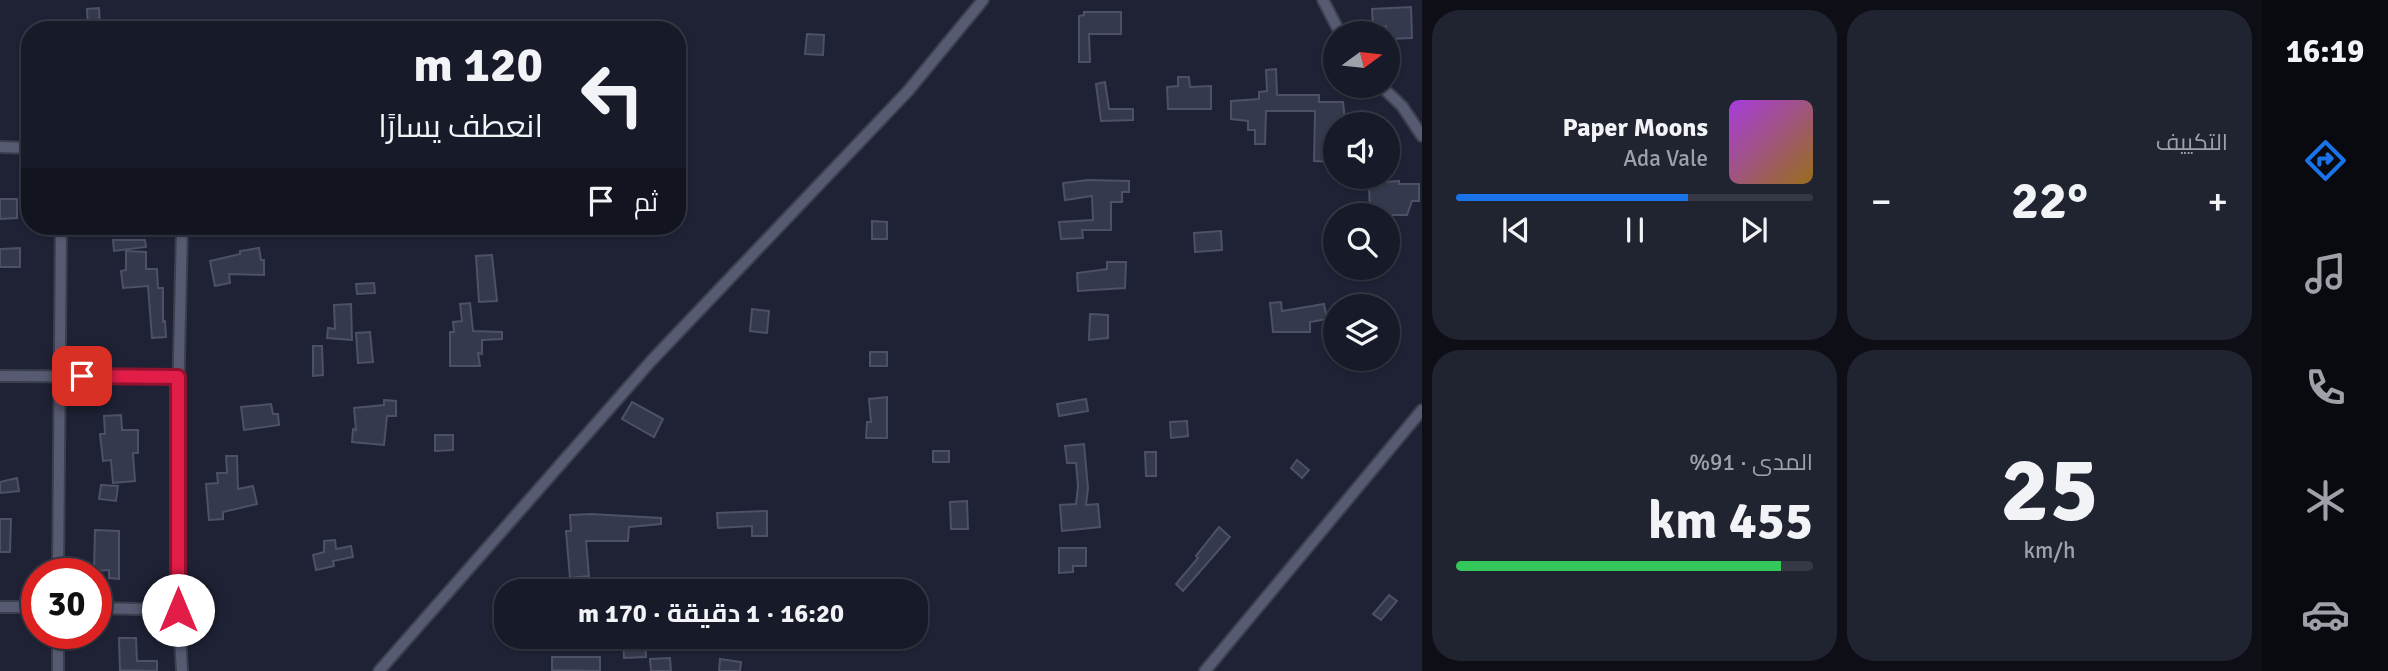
<!DOCTYPE html>
<html lang="ar">
<head>
<meta charset="utf-8">
<style>
  body { margin:0; font-family:Signika,Cairo,sans-serif; background:#202330; color:#f1f3f6; direction:rtl; height:100vh; display:flex; flex-direction:column; font-size:26px; white-space:nowrap }
  * { box-sizing:border-box; margin:0 }
  p { font-size:23px; color:#9ea1a8 }
  .icon { flex:none; width:38px; height:38px; fill:none; stroke:currentColor; stroke-width:2; stroke-linecap:round; stroke-linejoin:round }
  .map { position:relative; flex:1; overflow:hidden; direction:ltr }
  .drawer { display:flex; flex-direction:column; gap:10px; padding:10px; background:#0d0e16; width:840px }
  .drawer>* { flex:none }
  .hud { position:absolute; left:21px; top:21px; width:665px; height:214px; border-radius:28px; box-shadow:0 2px 5px #0004,0 0 0 2px #363845; direction:rtl; background:#171a28; color:#f1f3f6; overflow:hidden }
  .needle { width:46px; rotate:75deg }
  .fabs { position:absolute; left:1323px; top:21px; display:grid; gap:14px }
  .fabs a { display:grid; place-items:center; width:77px; height:77px; border-radius:50%; background:#171a28; box-shadow:0 2px 5px #0004,0 0 0 2px #363845; font-size:35px }
  .speed { position:absolute; left:21px; top:558px; display:flex; gap:14px; font-size:35px; font-weight:700; text-align:center }
  .speed>* { display:grid; place-content:center; width:91px; height:91px; border-radius:50%; background:#171a28; box-shadow:0 2px 5px #0004,0 0 0 2px #363845; line-height:1 }
  .speed .limit { border:10px solid #d22; background:#fff; color:#111 }
  .pin { position:absolute; display:grid; place-items:center; width:60px; height:60px; color:#fff; margin:-30px; border-radius:14px; box-shadow:0 4px 10px #0006 }
  .me { position:absolute; width:77px; margin:-38px; rotate:0deg; stroke-linejoin:round; filter:drop-shadow(0 0 5px #0008) }
  .turn { display:flex; align-items:center; gap:24px; height:147px; padding:0 28px; font-size:32px }
  .turn .icon { width:91px; height:91px; stroke-width:2.5 }
  .turn b { display:block; font-size:49px; line-height:60px }
  .then { display:flex; align-items:center; height:66px; padding:0 28px; background:#0003; gap:14px; font-size:26px }
  .big { font-size:52px; font-weight:700; line-height:1.1 }
  .drawer .tile { flex:1; display:flex; flex-direction:column; justify-content:center; gap:10px; min-width:0; padding:0 24px; border-radius:28px; background:#202330 }
  .drawer .dial { align-items:center; gap:0 }
  .dial b { font-size:91px; line-height:1 }
  .song { display:flex; align-items:center; gap:21px }
  .cover { width:84px; height:84px; border-radius:10px; background:linear-gradient(135deg,hsl(280 70% 55%),hsl(40 70% 35%)) }
  .played { height:7px; border-radius:4px; background:linear-gradient(90deg,#1a73e8 65%,#363845 65%) }
  .keys { display:flex; justify-content:space-around; direction:ltr }
  .heat { display:flex; justify-content:space-between; align-items:center; font-size:38px; direction:ltr }
  .charge { height:10px; border-radius:5px; background:linear-gradient(90deg,#34c759 91%,#363845 0) }
  .drawer .tiles { flex:1; display:grid; gap:10px; grid-template-columns:repeat(2,1fr) }
  .trip { position:absolute; left:494px; top:579px; width:434px; height:70px; border-radius:28px; background:#171a28; box-shadow:0 2px 5px #0004,0 0 0 2px #363845; font-weight:700; line-height:70px; text-align:center; direction:rtl }
  main { display:flex; flex:1; min-height:0 }
  .menu { display:flex; flex-direction:column; width:126px; justify-content:space-around; align-items:center; background:#090a10; color:#9ea1a8 }
  .menu .icon { width:49px; height:49px }
  .menu .active { color:#1a73e8 }
  .menu b { font-size:32px; color:#f1f3f6 }
  .map>svg:first-child { display:block }
  .building { fill:#35394d; stroke:#4c5167; stroke-width:2 }
  .lines { fill:none; stroke-linecap:round; stroke-linejoin:round }
  .minor-casing { stroke:#3c3e4e; stroke-width:14 }
  .minor { stroke:#565b72; stroke-width:10 }
  .route-casing { stroke:#92132f; stroke-width:18 }
  .route { stroke:#e11d48; stroke-width:12 }
</style>
</head>
<body>
<main>
<nav class="menu">
<b>16:19</b>
<svg class="icon active" aria-label="directions" viewBox="0 0 24 24"><path d="M12 3l9 9-9 9-9-9zM9 14v-3h6M13 9l2 2-2 2"/></svg>
<svg class="icon" aria-label="music" viewBox="0 0 24 24"><path d="M9 18V5l10-2v13"/><circle cx="6" cy="18" r="3"/><circle cx="16" cy="16" r="3"/></svg>
<svg class="icon" aria-label="phone" viewBox="0 0 24 24"><path d="M5 4h4l2 5-3 2q2 4 5 5l2-3 5 2v4C11 20 4 13 5 4z"/></svg>
<svg class="icon" aria-label="climate" viewBox="0 0 24 24"><path d="M12 3v18M4 7l16 10M4 17L20 7"/></svg>
<svg class="icon" aria-label="car" viewBox="0 0 24 24"><path d="M5 17H2v-5l4-1 3-4h7l3 4 3 1v5h-3M9 17h6M6 11h13"/><circle cx="7" cy="17" r="2"/><circle cx="17" cy="17" r="2"/></svg>
</nav>
<section class="drawer">
<div class="tiles">
<div class="tile"><p>التكييف</p>
<div class="heat"><a>−</a><b class="big">22°</b><a>+</a></div>
</div>
<div class="tile">
<div class="song"><i class="cover"></i><div><b>Paper Moons</b><p>Ada Vale</p></div></div>
<div class="played"></div>
<div class="keys"><svg class="icon" aria-label="previous" viewBox="0 0 24 24"><path d="M18 5L8 12l10 7zM5 5v14"/></svg><svg class="icon" aria-label="pause" viewBox="0 0 24 24"><path d="M8 5v14M16 5v14"/></svg><svg class="icon" aria-label="next" viewBox="0 0 24 24"><path d="M6 5l10 7-10 7zM19 5v14"/></svg></div>
</div>
<div class="tile dial"><b>25</b><p>km/h</p></div>
<div class="tile"><p>المدى · 91%</p><b class="big">455 km</b><div class="charge"></div></div>
</div>
</section>
<div class="map">
<svg width="1422" height="671" viewBox="0 0 1422 671">
  <rect width="100%" height="100%" fill="#1f2235"/>
  <g class="building">
    <polygon points="1411,7 1412,38 1388,39 1386,26 1373,26 1372,9"/>
    <polygon points="99,8 100,26 88,28 87,9"/>
    <polygon points="1084,12 1121,12 1121,34 1089,34 1090,62 1079,62 1079,16 1084,15"/>
    <polygon points="807,34 824,35 823,55 805,54"/>
    <polygon points="1276,69 1277,95 1319,95 1319,102 1343,102 1345,120 1334,122 1333,162 1314,161 1315,111 1266,111 1265,144 1255,144 1255,130 1248,130 1248,121 1231,119 1231,101 1259,99 1259,92 1267,91 1266,70"/>
    <polygon points="1178,77 1189,77 1190,87 1211,86 1211,109 1168,109 1167,87 1178,86"/>
    <polygon points="1105,82 1109,109 1133,109 1133,120 1101,121 1096,84"/>
    <polygon points="1088,180 1129,181 1129,192 1122,192 1122,202 1111,202 1111,230 1082,230 1083,238 1061,239 1059,222 1093,220 1092,196 1065,200 1063,183"/>
    <polygon points="1399,181 1399,184 1419,184 1419,201 1412,201 1407,215 1370,215 1369,183"/>
    <polygon points="0,199 17,199 17,218 0,219"/>
    <polygon points="872,221 887,222 887,239 872,239"/>
    <polygon points="1221,231 1222,250 1195,252 1194,233"/>
    <polygon points="113,240 145,240 146,247 114,251"/>
    <polygon points="20,248 20,267 0,267 0,249"/>
    <polygon points="259,248 261,260 264,260 264,275 229,274 230,283 215,286 210,261 240,254 240,251"/>
    <polygon points="126,251 146,252 146,269 157,269 158,288 163,288 163,322 165,321 166,337 152,338 148,286 123,288 121,271 126,270"/>
    <polygon points="492,255 497,301 479,302 476,256"/>
    <polygon points="1107,262 1126,262 1125,288 1078,291 1077,273 1107,269"/>
    <polygon points="374,283 375,293 357,294 356,284"/>
    <polygon points="1281,302 1282,311 1324,304 1327,319 1310,322 1310,332 1273,332 1270,303"/>
    <polygon points="470,303 473,331 502,332 502,339 482,340 482,354 478,353 480,366 450,366 450,332 454,332 453,322 462,321 460,304"/>
    <polygon points="351,304 352,340 327,338 328,328 335,329 334,305"/>
    <polygon points="752,309 769,311 767,333 750,331"/>
    <polygon points="1090,314 1108,315 1108,338 1089,340"/>
    <polygon points="370,332 373,362 358,363 356,333"/>
    <polygon points="313,346 322,346 323,375 313,376"/>
    <rect x="870" y="352" width="17" height="14"/>
    <polygon points="887,397 887,438 866,438 867,422 871,422 869,399"/>
    <polygon points="1086,399 1088,411 1059,416 1057,404"/>
    <polygon points="384,400 396,401 396,416 387,416 384,445 352,442 353,429 356,430 354,408 384,405"/>
    <polygon points="632,402 663,419 654,437 622,419"/>
    <polygon points="271,404 273,414 278,414 279,425 244,430 241,407"/>
    <polygon points="121,415 122,430 138,430 138,453 133,453 135,481 113,483 111,460 103,461 100,434 105,434 104,416"/>
    <polygon points="1187,421 1188,436 1171,438 1170,422"/>
    <polygon points="435,435 453,435 453,450 435,451"/>
    <polygon points="1084,444 1088,488 1086,505 1098,504 1100,527 1062,531 1060,505 1076,504 1078,486 1076,463 1067,463 1065,446"/>
    <rect x="933" y="451" width="16" height="11"/>
    <polygon points="1145,452 1156,452 1156,476 1146,476"/>
    <polygon points="226,456 237,456 238,489 253,486 257,504 223,512 223,519 209,520 206,484 218,483 217,473 227,473"/>
    <polygon points="1297,460 1309,470 1302,478 1291,468"/>
    <polygon points="17,478 19,491 0,493 0,482"/>
    <polygon points="101,485 118,486 116,501 99,499"/>
    <polygon points="967,501 968,529 951,529 950,502"/>
    <polygon points="767,511 767,536 752,536 752,526 718,528 717,513"/>
    <polygon points="591,514 661,518 661,524 629,527 628,541 586,541 589,576 570,578 566,531 571,531 570,515"/>
    <polygon points="0,519 11,519 10,552 0,552"/>
    <polygon points="1219,527 1230,537 1183,591 1176,584 1198,558 1196,556"/>
    <polygon points="95,530 119,531 119,579 109,578 109,570 94,571"/>
    <polygon points="335,540 336,549 351,546 353,557 333,561 334,566 316,570 313,555 324,552 324,541"/>
    <polygon points="1059,548 1086,548 1086,566 1073,566 1073,572 1059,573"/>
    <polygon points="1389,595 1397,601 1381,620 1373,614"/>
    <polygon points="623,637 645,637 646,657 624,658"/>
    <polygon points="119,638 136,638 137,661 157,661 157,671 120,670"/>
    <polygon points="552,657 600,657 600,671 552,670"/>
    <polygon points="670,658 671,671 651,671 650,659"/>
    <polygon points="720,659 741,662 740,671 719,671"/>
  </g>
  <g class="lines">
    <g class="minor-casing">
      <g id="minor">
        <polyline points="1323,0 1340,33"/>
        <polyline points="1381,86 1402,106 1422,136"/>
        <polyline points="0,147 30,148"/>
        <path d="M182,226c-3,148 -9,297 0,445"/>
        <polyline points="0,376 179,377"/>
        <polyline points="58,574 61,226"/>
        <polyline points="0,607 37,607"/>
        <polyline points="96,608 178,610"/>
        <polyline points="58,634 58,671"/>
        <polyline points="379,671 652,360 908,91 983,0"/>
        <polyline points="1205,671 1422,410"/>
      </g>
    </g>
    <use href="#minor" class="minor"/>
  </g>
  <g class="lines">
    <g class="route-casing">
      <polyline id="route" points="82,376 178,377 178,610"/>
    </g>
    <use href="#route" class="route"/>
  </g>
</svg>
<div class="fabs">
<a><svg class="needle" viewBox="-14 -14 28 28"><path d="M0-13l5 13h-10z" fill="#e53935"/><path d="M0 13l5-13h-10z" fill="#9ea1a8"/></svg></a>
<a><svg class="icon" aria-label="sound" viewBox="0 0 24 24"><path d="M4 9h4l5-4v14l-5-4H4zM17 9q2 3 0 6"/></svg></a>
<a><svg class="icon" aria-label="search" viewBox="0 0 24 24"><circle cx="10" cy="10" r="6"/><path d="M15 15l6 6"/></svg></a>
<a><svg class="icon" aria-label="layers" viewBox="0 0 24 24"><path d="M12 4l9 5-9 5-9-5zM3 14l9 5 9-5"/></svg></a>
</div>
<div class="speed"><div class="limit">30</div></div>
<div class="pin" style="left:82px;top:376px;background:#d93025"><svg class="icon" aria-label="arrive" viewBox="0 0 24 24"><path d="M6 21V4h12l-3 4 3 4H6"/></svg></div>
<svg class="me" style="left:178px;top:610px" viewBox="-20 -20 40 40"><circle r="19" fill="#fff"/><path d="M0-13L10 11 0 6-10 11z" fill="#e11d48"/></svg>
<div class="trip">16:20 · 1 دقيقة · 170 m</div>
<div class="hud">
<div class="turn"><svg class="icon" aria-label="left" viewBox="0 0 24 24"><path d="M17 20v-9H6M10 6l-5 5 5 5"/></svg><div><b>120 m</b>انعطف يسارًا</div></div>
<div class="then">ثم<svg class="icon" aria-label="arrive" viewBox="0 0 24 24"><path d="M6 21V4h12l-3 4 3 4H6"/></svg></div>
</div>
</div>
</main>
</body>
</html>
